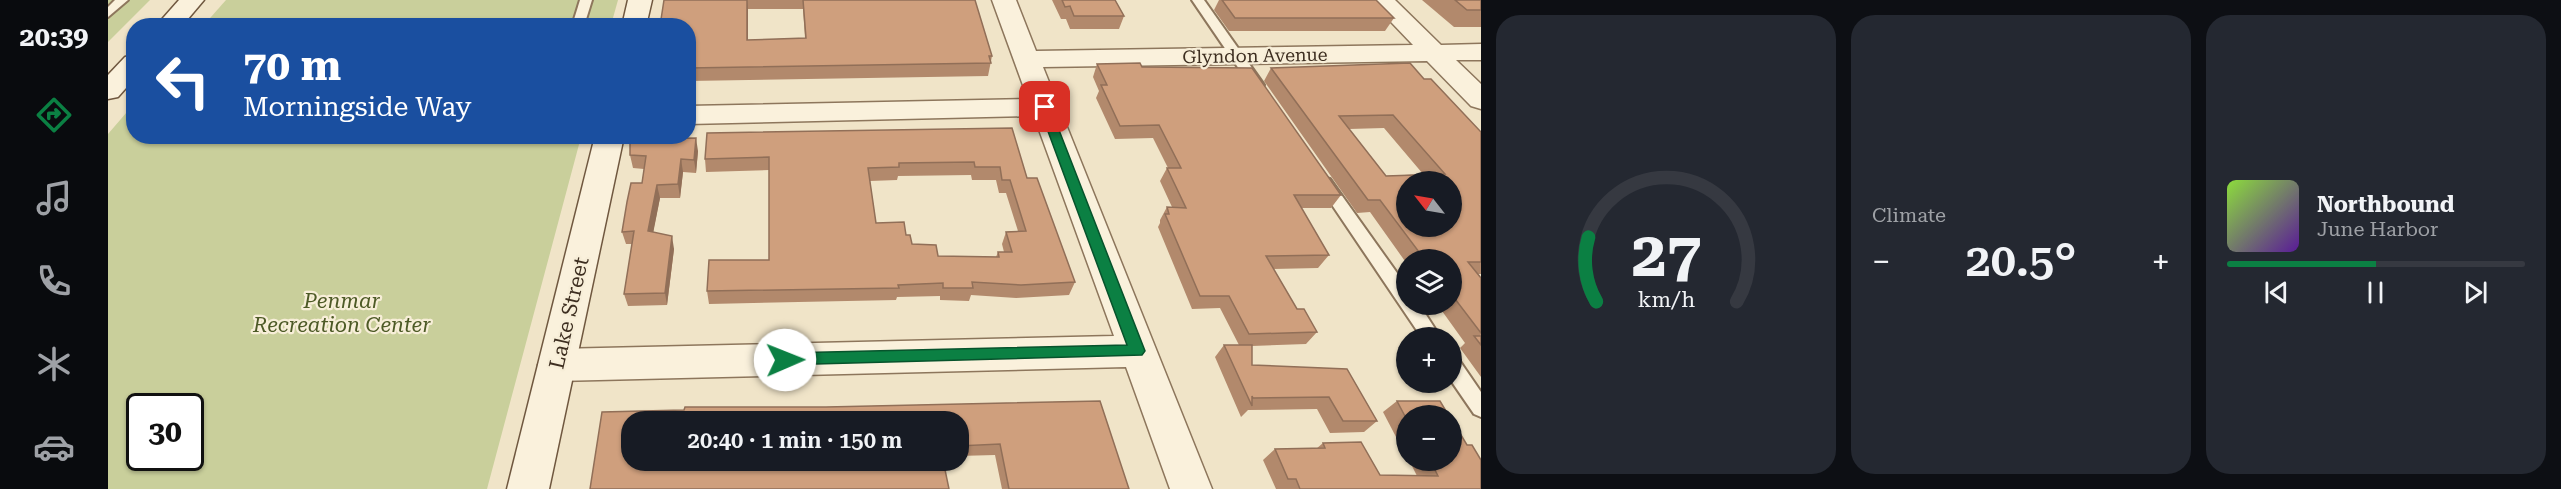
<!DOCTYPE html>
<html lang="en">
<head>
<meta charset="utf-8">
<style>
  body { margin:0; font-family:"Roboto Serif",serif; background:#242831; color:#f1f3f6; height:100vh; display:flex; flex-direction:column; font-size:22px; white-space:nowrap }
  * { box-sizing:border-box; margin:0 }
  p { font-size:20px; color:#9ea1a6 }
  .icon { flex:none; width:33px; height:33px; fill:none; stroke:currentColor; stroke-width:2; stroke-linecap:round; stroke-linejoin:round }
  .map { position:relative; flex:1; overflow:hidden }
  .drawer { display:flex; flex-direction:column; gap:15px; padding:15px; background:#0d0f14; width:1080px }
  .drawer>* { flex:none }
  .top-card { position:absolute; left:18px; top:18px; width:570px; height:126px; border-radius:24px; box-shadow:0 2px 4px #0004; background:#1a4fa0; color:#fff; overflow:hidden }
  .needle { width:39px; rotate:301deg }
  .fabs { position:absolute; left:1288px; top:171px; display:grid; gap:12px }
  .fabs a { display:grid; place-items:center; width:66px; height:66px; border-radius:50%; background:#171b24; box-shadow:0 2px 4px #0004; font-size:30px }
  .speed { position:absolute; left:18px; top:393px; display:flex; gap:12px; font-size:30px; font-weight:700; text-align:center }
  .speed>* { display:grid; place-content:center; width:78px; height:78px; border-radius:50%; background:#171b24; box-shadow:0 2px 4px #0004; line-height:1 }
  .speed .limit { border:3px solid #111; border-radius:9px; background:#fff; color:#111 }
  .pin { position:absolute; display:grid; place-items:center; width:51px; height:51px; color:#fff; margin:-26px; border-radius:12px; box-shadow:0 3px 9px #0006 }
  .me { position:absolute; width:66px; margin:-33px; rotate:89deg; stroke-linejoin:round; filter:drop-shadow(0 0 4px #0008) }
  .turn { display:flex; align-items:center; gap:21px; height:126px; padding:0 18px; font-size:27px }
  .turn .icon { width:78px; height:78px; stroke-width:2.5 }
  .turn b { display:block; font-size:42px; line-height:51px }
  .big { font-size:45px; font-weight:600; line-height:1.1 }
  .drawer .card { flex:1; display:flex; flex-direction:column; justify-content:center; gap:9px; min-width:0; padding:0 21px; border-radius:24px; background:#242831 }
  .drawer .dial { align-items:center; gap:0 }
  .dial svg { height:156px; overflow:visible; fill:none; stroke:#363941; stroke-width:7; stroke-linecap:round; text-anchor:middle }
  .dial text { fill:#f1f3f6; stroke:none }
  .song { display:flex; align-items:center; gap:18px }
  .cover { width:72px; height:72px; border-radius:9px; background:linear-gradient(135deg,hsl(90 70% 55%),hsl(270 70% 35%)) }
  .played { height:6px; border-radius:3px; background:linear-gradient(90deg,#0b8043 50%,#363941 50%) }
  .keys { display:flex; justify-content:space-around; direction:ltr }
  .heat { display:flex; justify-content:space-between; align-items:center; font-size:33px; direction:ltr }
  .drawer .tiles { flex:1; display:grid; gap:15px; grid-template-columns:repeat(3,1fr) }
  .trip { position:absolute; left:513px; top:411px; width:348px; height:60px; border-radius:24px; background:#171b24; box-shadow:0 2px 4px #0004; font-weight:600; line-height:60px; text-align:center }
  main { display:flex; flex:1; min-height:0 }
  .tabs { display:flex; flex-direction:column; width:108px; justify-content:space-around; align-items:center; background:#090b0e; color:#9ea1a6 }
  .tabs .icon { width:42px; height:42px }
  .tabs .selected { color:#0b8043 }
  .tabs b { font-size:27px; color:#f1f3f6 }
  .map>svg:first-child { display:block }
  .green { fill:#c9cf9b; fill-rule:evenodd }
  .lines { fill:none; stroke-linecap:round; stroke-linejoin:round }
  .lane-casing { stroke:#8d765c; stroke-width:4 }
  .street-casing { stroke:#8d765c; stroke-width:3 }
  .secondary-casing { stroke:#6f573f; stroke-width:3 }
  .lane { fill:#faf1dc; fill-rule:evenodd }
  .street { fill:#faf1dc; fill-rule:evenodd }
  .secondary { fill:#faf1dc; fill-rule:evenodd }
  .wall { fill:#b2896c; fill-rule:evenodd }
  .shaded-wall { fill:#916f58 }
  .building { fill:#cf9f7d; stroke:#916f58; stroke-width:1.5; fill-rule:evenodd }
  .route { fill:#0b8043; stroke:#07532c; stroke-width:1.5 }
  .labels { text-anchor:middle; stroke-width:4.5; stroke-linejoin:round; paint-order:stroke }
  .far-street-label { font-size:18px; fill:#3d2e20; stroke:#f7eed8 }
  .park-label { font-size:21px; font-style:italic; fill:#4d5a26; stroke:#f7eed8 }
  .street-label { font-size:21px; fill:#3d2e20; stroke:#f7eed8 }
</style>
</head>
<body>
<main>
<nav class="tabs">
<b>20:39</b>
<svg class="icon selected" aria-label="directions" viewBox="0 0 24 24"><path d="M12 3l9 9-9 9-9-9zM9 14v-3h6M13 9l2 2-2 2"/></svg>
<svg class="icon" aria-label="music" viewBox="0 0 24 24"><path d="M9 18V5l10-2v13"/><circle cx="6" cy="18" r="3"/><circle cx="16" cy="16" r="3"/></svg>
<svg class="icon" aria-label="phone" viewBox="0 0 24 24"><path d="M5 4h4l2 5-3 2q2 4 5 5l2-3 5 2v4C11 20 4 13 5 4z"/></svg>
<svg class="icon" aria-label="climate" viewBox="0 0 24 24"><path d="M12 3v18M4 7l16 10M4 17L20 7"/></svg>
<svg class="icon" aria-label="car" viewBox="0 0 24 24"><path d="M5 17H2v-5l4-1 3-4h7l3 4 3 1v5h-3M9 17h6M6 11h13"/><circle cx="7" cy="17" r="2"/><circle cx="17" cy="17" r="2"/></svg>
</nav>
<div class="map">
<svg width="1373" height="489" viewBox="0 0 1373 489">
  <rect width="100%" height="100%" fill="#f0e4c8"/>
  <g class="green">
    <polygon points="0,0 42,0 0,42"/>
    <polygon points="118,0 510,0 503,25 95,26"/>
    <path d="M25,105l1,31 447,1 -94,352h-379v-355zM32,406h50v52h-50z"/>
  </g>
  <g class="lines">
    <g class="lane-casing">
      <g id="lane">
        <polygon points="7,0 20,0 0,17 0,7"/>
        <polygon points="472,0 484,0 476,26 464,26"/>
        <polygon points="1084,0 1096,0 1156,85 1154,88 1144,88"/>
        <polygon points="1217,178 1222,179 1299,287 1299,304 1311,304 1333,338 1314,338 1212,187 1209,183"/>
        <polygon points="1344,358 1351,360 1373,392 1373,417 1366,414 1344,382"/>
      </g>
    </g>
    <g class="street-casing">
      <polygon id="street" points="884,0 908,0 928,51 1305,45 1262,0 1287,0 1333,45 1373,44 1373,60 1348,60 1373,84 1373,109 1363,106 1319,61 935,67 1104,489 1062,489 1018,367 449,381 436,376 430,365 436,354 449,349 1006,336 926,116 580,124 580,106 920,99"/>
    </g>
    <g class="secondary-casing">
      <g id="secondary">
        <polygon points="71,0 96,0 74,26 48,26"/>
        <polygon points="520,0 544,0 538,26 514,26"/>
        <polygon points="26,55 26,79 10,97 0,99 0,75 17,57"/>
        <polygon points="487,136 516,136 441,489 399,489"/>
      </g>
    </g>
    <use href="#lane" class="lane"/>
    <use href="#street" class="street"/>
    <use href="#secondary" class="secondary"/>
  </g>
  <g class="wall">
    <path d="M556,0h311l17,56 -4,20 -300,5v-55zM640,9h55l2,29 -57,2z"/>
    <polygon points="944,0 1007,0 1016,16 1011,29 962,29 958,19 953,19"/>
    <polygon points="1111,0 1268,0 1286,18 1277,31 1121,31 1106,10"/>
    <polygon points="1314,0 1373,0 1373,27 1346,27"/>
    <polygon points="989,64 1034,67 1233,195 1223,208 1193,208 1221,255 1210,268 1165,269 1189,309 1209,332 1198,344 1144,346 1144,365 1239,369 1269,421 1256,432 1222,433 1209,409 1140,410 1133,417 1107,357 1116,345 1131,345 1112,308 1084,309 1050,227 1052,223 1052,220 1059,207 1064,207 1052,181 1059,168 1060,168 1045,138 1007,139 988,98 991,91 985,77"/>
    <path d="M1163,68l153,11 57,53v142h-3l3,4v99l-21,-29 5,-5 -28,-39h15v-44h-45v4l-37,-52 -13,1 -93,-132zM1276,128l39,46 -37,2 -37,-47z"/>
    <path d="M904,128l15,50 48,104 -6,13 -53,3 -45,-3 -2,6 -29,-1v-4l-43,1 -1,3 -187,4 -2,-13 62,-31v-90l-63,2 -1,-13zM863,175l1,5h24l3,13h7l12,38 -12,1 -4,12 2,8h-6l-2,5 -58,-1 -26,-12 -6,-9 -30,-12 -6,-42 27,-1 1,-4z"/>
    <polygon points="590,151 588,173 575,172 572,198 552,198 545,232 566,249 559,305 520,306 516,294 524,244 518,244 514,232 534,183 536,169 525,168 522,155"/>
    <polygon points="992,401 1021,489 894,489 887,455 850,456 850,422 524,422 718,407"/>
    <polygon points="1289,401 1299,416 1299,458 1275,412"/>
    <polygon points="1215,443 1272,475 1309,476 1301,460 1344,460 1373,489 1168,489 1155,460 1167,449 1208,449"/>
  </g>
  <g class="shaded-wall">
    <polygon points="639,0 640,9 640,53 639,40"/>
    <polygon points="588,138 590,151 588,173 586,160"/>
    <polygon points="573,159 575,172 572,198 570,184"/>
    <polygon points="549,185 552,198 543,244 540,231"/>
    <polygon points="564,236 566,249 559,305 557,293"/>
  </g>
  <g class="building">
    <polygon points="556,0 639,0 639,40 698,38 695,0 867,0 884,56 881,56 883,63 580,68 580,26 552,26"/>
    <polygon points="954,0 1007,0 1016,16 966,16 962,6 957,7"/>
    <polygon points="1114,0 1268,0 1286,18 1127,18"/>
    <polygon points="1347,0 1373,0 1373,10 1359,10"/>
    <polygon points="1032,63 1034,67 1144,68 1233,195 1186,195 1221,255 1158,256 1189,309 1196,309 1209,332 1141,334 1121,296 1092,296 1057,214 1061,214 1059,207 1078,208 1059,168 1073,168 1051,125 1012,126 993,85 999,85 989,64"/>
    <path d="M1302,63l14,16h7l50,53v130h-13l13,16v55l-29,-38v-35h-27l-45,-60h-12l-97,-132zM1285,115l52,59 -59,2 -47,-60zM1299,182h45v44h-45z"/>
    <path d="M904,128l15,50h10l38,104 -54,3 -49,-3 1,6h-30v-5l-45,2 1,3 -192,3 2,-31h60v-103l-64,2 2,-26zM866,162l1,5h25l2,13h8l16,51 -20,1 6,20h-14l1,5 -61,-1 -2,-11 -24,-1 -2,-9h-4l-2,-13 -28,1 -8,-55 31,-1v-4z"/>
    <polygon points="588,138 586,160 573,159 570,184 549,185 540,231 564,236 557,293 516,294 526,231 514,232 519,202 523,183 534,183 538,156 522,155 522,139"/>
    <polygon points="1366,336 1373,336 1373,345"/>
    <polygon points="1116,345 1144,345 1144,365 1239,369 1269,421 1235,421 1221,397 1145,398 1144,396 1144,406"/>
    <polygon points="992,401 1021,489 901,489 892,444 850,446 850,422 524,422 524,460 835,460 841,489 482,489 494,412 576,410 577,407 718,407"/>
    <polygon points="1289,401 1332,401 1341,416 1299,416 1299,420"/>
    <polygon points="1344,420 1359,445 1364,445 1373,460 1373,489 1192,489 1188,479 1180,479 1167,449 1217,448 1215,443 1253,442 1272,475 1330,476 1322,460 1344,460"/>
  </g>
  <polygon class="route" points="937,103 942,107 1037,351 1034,355 671,365 669,360 671,355 677,353 1019,345 931,107"/>
  <g class="labels">
    <g class="far-street-label">
      <text transform="translate(1147 56) rotate(-1)" y="6">Glyndon Avenue</text>
    </g>
    <g class="park-label">
      <text x="234" y="308">Penmar<tspan x="234" dy="24">Recreation Center</tspan></text>
    </g>
    <g class="street-label">
      <text transform="translate(461 313) rotate(-77)" y="7">Lake Street</text>
    </g>
  </g>
</svg>
<div class="fabs">
<a><svg class="needle" viewBox="-14 -14 28 28"><path d="M0-13l5 13h-10z" fill="#e53935"/><path d="M0 13l5-13h-10z" fill="#9ea1a6"/></svg></a>
<a><svg class="icon" aria-label="layers" viewBox="0 0 24 24"><path d="M12 4l9 5-9 5-9-5zM3 14l9 5 9-5"/></svg></a>
<a>+</a>
<a>−</a>
</div>
<div class="speed"><div class="limit">30</div></div>
<div class="pin" style="left:937px;top:107px;background:#d93025"><svg class="icon" aria-label="arrive" viewBox="0 0 24 24"><path d="M6 21V4h12l-3 4 3 4H6"/></svg></div>
<svg class="me" style="left:677px;top:360px" viewBox="-20 -20 40 40"><circle r="19" fill="#fff"/><path d="M0-13L10 11 0 6-10 11z" fill="#0b8043"/></svg>
<div class="trip">20:40 · 1 min · 150 m</div>
<div class="top-card">
<div class="turn"><svg class="icon" aria-label="left" viewBox="0 0 24 24"><path d="M17 20v-9H6M10 6l-5 5 5 5"/></svg><div><b>70 m</b>Morningside Way</div></div>
</div>
</div>
<section class="drawer">
<div class="tiles">
<div class="card dial"><svg viewBox="0 0 100 80">
<path d="M14 69A42 42 0 1 1 86 69"/>
<path d="M14 69A42 42 0 0 1 10 36" stroke="#0b8043"/>
<text x="50" y="56" font-size="32" font-weight="700">27</text>
<text x="50" y="72" font-size="11">km/h</text>
</svg></div>
<div class="card"><p>Climate</p>
<div class="heat"><a>−</a><b class="big">20.5°</b><a>+</a></div>
</div>
<div class="card">
<div class="song"><i class="cover"></i><div><b>Northbound</b><p>June Harbor</p></div></div>
<div class="played"></div>
<div class="keys"><svg class="icon" aria-label="previous" viewBox="0 0 24 24"><path d="M18 5L8 12l10 7zM5 5v14"/></svg><svg class="icon" aria-label="pause" viewBox="0 0 24 24"><path d="M8 5v14M16 5v14"/></svg><svg class="icon" aria-label="next" viewBox="0 0 24 24"><path d="M6 5l10 7-10 7zM19 5v14"/></svg></div>
</div>
</div>
</section>
</main>
</body>
</html>
